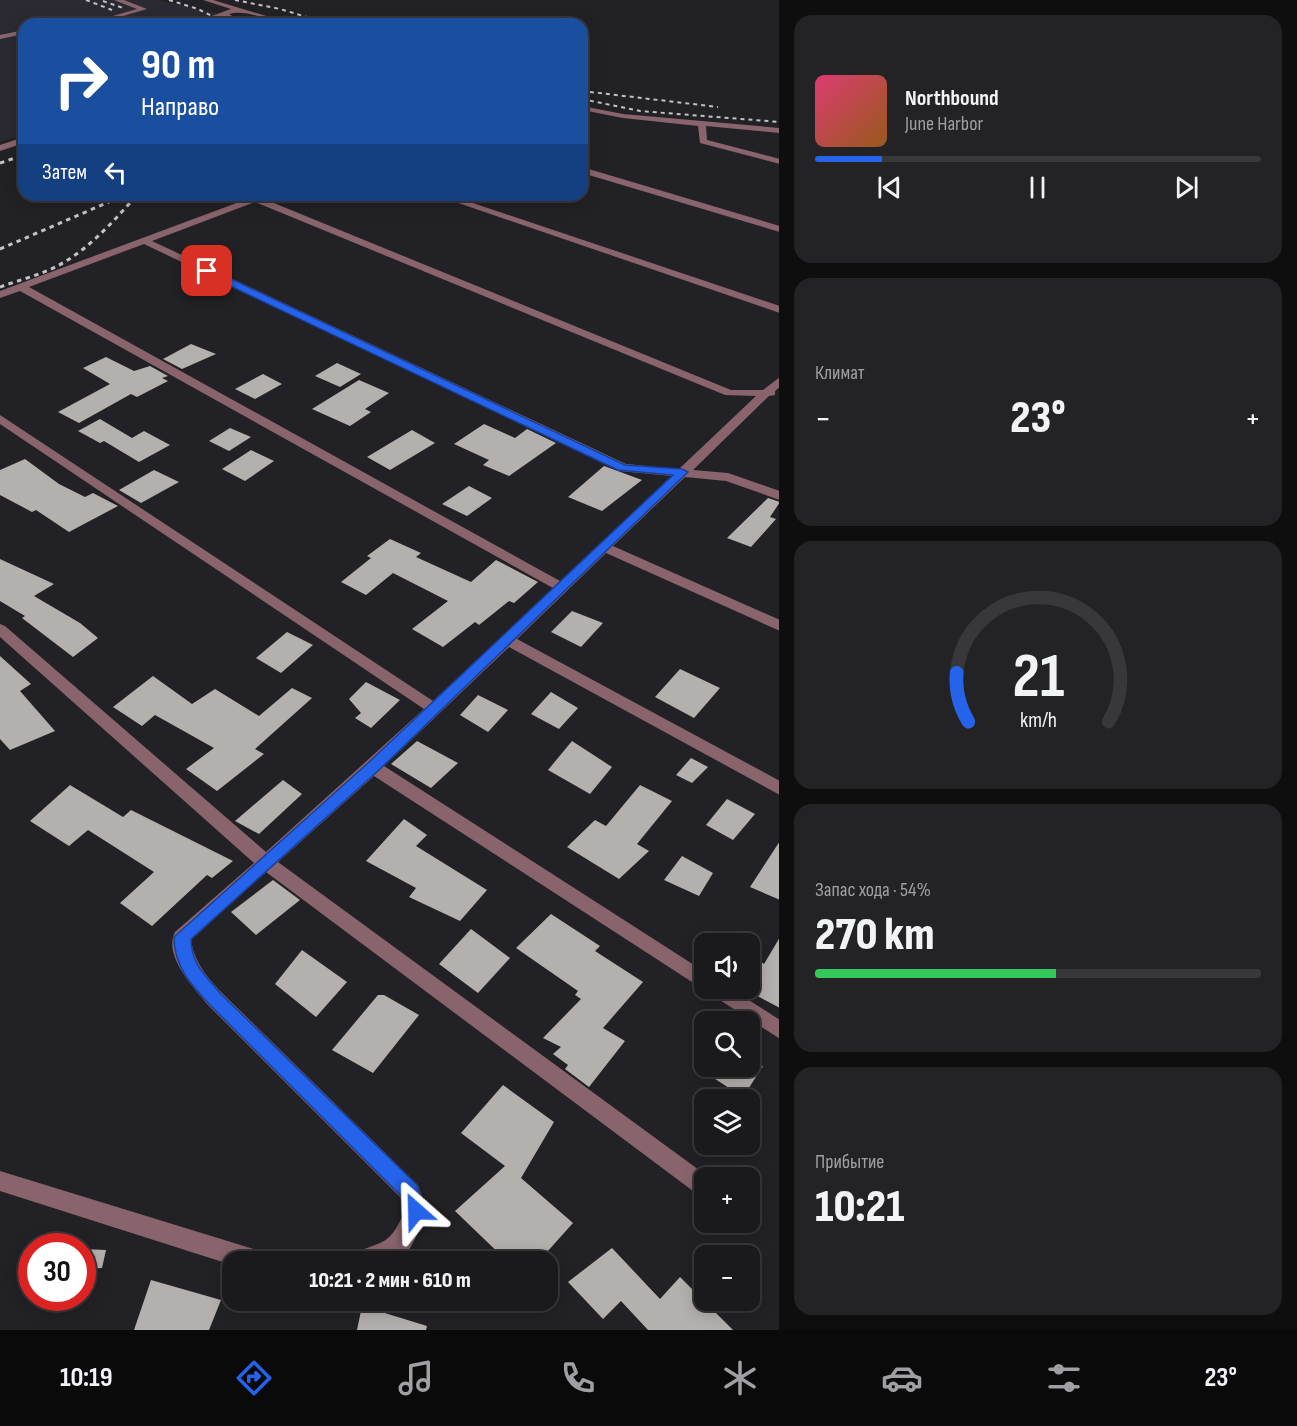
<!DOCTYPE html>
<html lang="ru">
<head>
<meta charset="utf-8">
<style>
  body { margin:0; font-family:"Sofia Sans Condensed",sans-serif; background:#232225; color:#f1f3f6; height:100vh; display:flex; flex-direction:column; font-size:22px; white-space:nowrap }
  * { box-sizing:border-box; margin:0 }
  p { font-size:20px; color:#9fa0a3 }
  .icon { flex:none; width:33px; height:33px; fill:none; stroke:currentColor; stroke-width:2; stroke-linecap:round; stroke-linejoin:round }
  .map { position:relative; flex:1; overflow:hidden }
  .details { display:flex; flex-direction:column; gap:15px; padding:15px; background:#0e0e0f; width:518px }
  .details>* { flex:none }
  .top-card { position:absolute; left:18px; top:18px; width:570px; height:183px; border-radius:18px; box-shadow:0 3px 15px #0003,0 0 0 2px #38383b; background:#1a4fa0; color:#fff; overflow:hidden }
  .fabs { position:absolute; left:694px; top:933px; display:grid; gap:12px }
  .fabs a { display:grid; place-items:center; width:66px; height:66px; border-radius:12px; background:#1a191c; box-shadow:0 3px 15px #0003,0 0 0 2px #38383b; font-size:30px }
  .speed { position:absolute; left:18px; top:1233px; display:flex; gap:12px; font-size:30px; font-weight:700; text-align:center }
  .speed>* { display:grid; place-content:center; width:78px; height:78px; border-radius:50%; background:#1a191c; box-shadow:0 3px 15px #0003,0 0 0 2px #38383b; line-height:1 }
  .speed .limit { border:9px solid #d22; background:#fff; color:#111 }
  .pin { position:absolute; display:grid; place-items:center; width:51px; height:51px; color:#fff; margin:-26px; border-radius:12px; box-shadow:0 3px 9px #0006 }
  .me { position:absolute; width:66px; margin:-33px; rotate:335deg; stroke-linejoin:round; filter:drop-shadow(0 0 4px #0008) }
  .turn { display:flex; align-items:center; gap:21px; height:126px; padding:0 24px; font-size:27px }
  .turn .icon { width:78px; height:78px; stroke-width:2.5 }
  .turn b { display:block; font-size:42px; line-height:51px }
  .then { display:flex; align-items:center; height:57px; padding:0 24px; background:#0003; gap:12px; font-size:22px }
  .big { font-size:45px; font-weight:800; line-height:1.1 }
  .details .card { flex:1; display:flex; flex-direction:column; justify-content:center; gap:9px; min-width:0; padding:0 21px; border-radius:18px; background:#232225 }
  .details .dial { align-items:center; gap:0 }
  .dial svg { height:156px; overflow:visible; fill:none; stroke:#38383b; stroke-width:7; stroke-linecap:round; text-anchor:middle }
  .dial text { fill:#f1f3f6; stroke:none }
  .song { display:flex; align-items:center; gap:18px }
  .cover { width:72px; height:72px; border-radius:9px; background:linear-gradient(135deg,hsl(340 70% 55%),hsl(30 70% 35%)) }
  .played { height:6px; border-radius:3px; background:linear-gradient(90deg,#2563eb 15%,#38383b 15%) }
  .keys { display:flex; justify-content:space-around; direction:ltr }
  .heat { display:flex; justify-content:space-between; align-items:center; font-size:33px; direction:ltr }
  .charge { height:9px; border-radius:4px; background:linear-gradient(90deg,#34c759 54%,#38383b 0) }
  .trip { position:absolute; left:222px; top:1251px; width:336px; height:60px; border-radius:18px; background:#1a191c; box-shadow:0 3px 15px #0003,0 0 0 2px #38383b; font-weight:800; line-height:60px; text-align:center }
  .tab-bar { display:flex; height:96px; justify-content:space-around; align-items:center; background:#0a0a0b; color:#9fa0a3 }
  .tab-bar .icon { width:42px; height:42px }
  .tab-bar .current { color:#2563eb }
  .tab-bar b { font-size:27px; color:#f1f3f6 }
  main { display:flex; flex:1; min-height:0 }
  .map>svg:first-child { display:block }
  .built { fill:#2b2a33 }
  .building { fill:#b4b0ad }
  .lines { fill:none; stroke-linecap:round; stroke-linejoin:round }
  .minor { fill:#89646c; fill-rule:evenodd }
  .rail-far1 { stroke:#c3c3c5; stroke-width:2; stroke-dasharray:4 4; stroke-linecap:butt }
  .rail { stroke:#c3c3c5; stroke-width:3; stroke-dasharray:4.5 4.5; stroke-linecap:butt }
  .route { fill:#2563eb; stroke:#184099; stroke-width:1.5 }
</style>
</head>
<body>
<main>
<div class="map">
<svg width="780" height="1330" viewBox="0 0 780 1330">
  <rect width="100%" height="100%" fill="#222125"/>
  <polygon class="built" points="0,0 157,0 266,24 24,24 24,134 0,142"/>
  <g class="building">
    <polygon points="191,344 216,354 182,369 163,359"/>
    <polygon points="106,357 134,371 150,366 168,376 162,378 168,381 137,397 131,394 79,423 58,412 110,384 83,368"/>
    <polygon points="337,363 361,374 340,387 315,376"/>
    <polygon points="263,374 282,384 255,399 235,389"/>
    <polygon points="359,380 389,393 365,409 371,412 350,426 312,409"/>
    <polygon points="100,419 132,438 144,431 170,445 139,462 104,441 100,443 78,431"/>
    <polygon points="484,424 515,438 527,429 556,443 509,476 483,465 489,460 454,444"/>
    <polygon points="230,428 251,437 229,451 209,441"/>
    <polygon points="412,430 435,443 390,470 367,457"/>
    <polygon points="251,450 274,461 245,481 222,469"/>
    <polygon points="25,459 59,484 85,497 93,493 118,506 69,532 36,510 32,512 0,495 0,470"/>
    <polygon points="604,466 642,480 602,511 568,497"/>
    <polygon points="154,470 179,482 141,503 119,490"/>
    <polygon points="469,486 492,498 467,516 442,504"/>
    <polygon points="768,498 780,502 770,517 776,519 751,547 727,538"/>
    <polygon points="390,539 421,553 416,557 471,582 496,560 538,582 514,603 509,601 479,625 475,622 443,647 412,629 448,601 393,573 366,595 341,582 371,558 367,556"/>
    <polygon points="0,559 54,584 34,596 80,623 98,638 73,657 22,618 25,616 0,601"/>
    <polygon points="572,611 603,623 581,647 551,632"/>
    <polygon points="287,632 313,645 281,673 256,658"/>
    <polygon points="0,656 31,684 20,691 55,731 10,750 0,739"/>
    <polygon points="680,669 720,688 694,718 655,697"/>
    <polygon points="153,676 192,704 215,689 259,716 292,688 312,698 255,749 264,754 217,791 186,769 214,748 155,715 142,726 113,707"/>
    <polygon points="366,682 400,700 371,728 355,718 361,713 349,699"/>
    <polygon points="551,692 578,708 559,729 531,714"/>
    <polygon points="478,695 508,710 488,732 460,715"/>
    <polygon points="417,741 458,763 431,788 391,764"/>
    <polygon points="572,741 612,767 590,794 548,770"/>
    <polygon points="691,758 708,767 692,783 676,775"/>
    <polygon points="283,780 302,794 259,834 235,821"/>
    <polygon points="70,785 123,817 131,810 233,861 212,878 207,875 152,926 120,903 154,872 88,830 69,846 30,821"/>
    <polygon points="640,785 672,801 637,844 649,851 619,879 567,847 595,820 606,826"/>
    <polygon points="727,799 755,814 733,840 706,825"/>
    <polygon points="404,819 427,835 416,846 487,890 460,921 409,897 416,888 366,861"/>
    <polygon points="780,841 780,900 750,887"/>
    <polygon points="682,856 713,873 699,896 664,880"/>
    <polygon points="273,880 300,900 256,935 231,912"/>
    <polygon points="551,914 600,946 595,951 643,982 603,1028 625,1041 589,1087 565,1069 568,1065 553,1054 561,1047 543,1038 581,999 575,995 578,991 516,948"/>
    <polygon points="471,929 510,958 478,993 439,964"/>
    <polygon points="780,937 780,1008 750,992 750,954 764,964"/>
    <polygon points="302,950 347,982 316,1017 275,984"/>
    <polygon points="378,995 384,995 419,1015 373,1073 332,1050"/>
    <polygon points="695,1066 763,1066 743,1097"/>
    <polygon points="503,1085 554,1122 521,1178 573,1223 538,1262 508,1262 455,1211 505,1166 461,1133"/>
    <polygon points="612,1248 660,1299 680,1277 733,1330 648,1330 621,1301 603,1319 568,1282"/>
    <polygon points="82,1249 106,1250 102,1268 82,1269"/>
    <polygon points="151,1280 221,1300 209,1330 134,1330"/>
    <polygon points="362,1306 427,1326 426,1330 357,1330"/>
  </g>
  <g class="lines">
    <g class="minor">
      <polygon points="114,0 124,0 147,9 96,24 85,24 137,9"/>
      <path d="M203,0h10l80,24c-21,0 -44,-16 -64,-10l16,10h-8l-14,-8 -23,8h-10l41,-15z"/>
      <polygon points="24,30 24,34 0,39 0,35"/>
      <polygon points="582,106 623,114 780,128 780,133 706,126 707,140 780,159 780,164 700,143 698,126 623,118 582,110"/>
      <polygon points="24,137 24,143 0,151 0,145"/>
      <polygon points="582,167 780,226 780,232 582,173"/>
      <path d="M258,195h10l-4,4 467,191h32l17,-13v10l-5,4v4l-6,1 -76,74 35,3 52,18v9l-54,-19 -41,-4 -72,69 167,74v11l-174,-78 -89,86 263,142v14l-271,-148 -125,119 321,206v16h25l50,32v19l-406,-263 -96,86 432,316h-5v19l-8,-3 -431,-322 -75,68c3,22 16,37 31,53l196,192 9,26c-23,55 -19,51 -78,51l3,-8c33,-14 37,-8 53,-43l-4,-13 -193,-193c-14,-17 -45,-49 -33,-73l79,-69 -254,-226v-13l5,2 261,226 158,-143 -424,-285v-9l433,286 120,-113 -533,-297 -20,7v-7zM255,202l470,193 31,1 -77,73 -53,-5 -474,-223zM144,244l475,227 53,5 -112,105 -531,-294z"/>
      <polygon points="435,195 449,195 780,306 780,313"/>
      <polygon points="0,1171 260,1251 268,1254 271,1262 232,1262 232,1265 0,1191"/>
      <polygon points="750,1210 759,1213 762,1221 759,1229 751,1232 742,1229 740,1222 750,1222"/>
    </g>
    <g class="rail-far1">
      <polyline points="86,0 112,10"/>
      <polyline points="169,0 198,9 228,24"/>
      <polyline points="235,0 280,9 330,24"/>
      <polyline points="103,1 123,8"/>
      <polyline points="582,91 718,107"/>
      <polyline points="582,99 640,111 780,122"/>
    </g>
    <g class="rail">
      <polyline points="0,163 24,155"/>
      <polyline points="0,249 125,195"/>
      <path d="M0,287c16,-6 33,-10 49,-17 36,-16 62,-46 88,-75"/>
    </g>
  </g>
  <path class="route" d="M203,269h7l415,196 57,4 6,3 -309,298 -188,169c0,25 15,37 30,55l196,191 8,26 -2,7 -7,3 -8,-3 -6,-21 -193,-193c-19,-21 -35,-38 -35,-67l194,-174 305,-288 -55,-5 -415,-197z"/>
</svg>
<div class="fabs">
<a><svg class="icon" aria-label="sound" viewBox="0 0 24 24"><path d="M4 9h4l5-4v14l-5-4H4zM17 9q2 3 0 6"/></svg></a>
<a><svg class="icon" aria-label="search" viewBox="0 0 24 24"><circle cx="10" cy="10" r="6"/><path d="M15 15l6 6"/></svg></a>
<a><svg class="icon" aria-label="layers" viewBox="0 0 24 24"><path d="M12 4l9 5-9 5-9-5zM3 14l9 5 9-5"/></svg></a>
<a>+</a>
<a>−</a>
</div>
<div class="speed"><div class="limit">30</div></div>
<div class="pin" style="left:207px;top:271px;background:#d93025"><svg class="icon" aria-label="arrive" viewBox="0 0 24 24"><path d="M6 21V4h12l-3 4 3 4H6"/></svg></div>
<svg class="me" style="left:416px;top:1211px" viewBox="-20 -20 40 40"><path d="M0-17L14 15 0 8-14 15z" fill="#2563eb" stroke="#fff" stroke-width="4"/></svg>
<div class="trip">10:21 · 2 мин · 610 m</div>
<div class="top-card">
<div class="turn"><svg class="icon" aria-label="right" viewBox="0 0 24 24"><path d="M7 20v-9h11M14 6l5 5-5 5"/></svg><div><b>90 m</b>Направо</div></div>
<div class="then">Затем<svg class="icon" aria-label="left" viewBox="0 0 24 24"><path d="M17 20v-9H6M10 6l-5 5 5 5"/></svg></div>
</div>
</div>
<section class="details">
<div class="card">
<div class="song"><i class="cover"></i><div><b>Northbound</b><p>June Harbor</p></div></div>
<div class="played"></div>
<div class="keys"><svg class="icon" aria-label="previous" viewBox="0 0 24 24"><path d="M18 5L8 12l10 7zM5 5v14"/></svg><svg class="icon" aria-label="pause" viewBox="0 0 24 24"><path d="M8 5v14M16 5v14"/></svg><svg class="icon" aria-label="next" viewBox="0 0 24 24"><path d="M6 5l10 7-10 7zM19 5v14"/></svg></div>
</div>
<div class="card"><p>Климат</p>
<div class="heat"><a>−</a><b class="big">23°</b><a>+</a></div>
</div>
<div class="card dial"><svg viewBox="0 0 100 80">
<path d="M14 69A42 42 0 1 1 86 69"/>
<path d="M14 69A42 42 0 0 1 8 44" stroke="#2563eb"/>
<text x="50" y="56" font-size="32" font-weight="700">21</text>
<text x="50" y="72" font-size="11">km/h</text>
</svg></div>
<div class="card"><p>Запас хода · 54%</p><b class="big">270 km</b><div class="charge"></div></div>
<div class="card"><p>Прибытие</p><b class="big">10:21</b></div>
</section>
</main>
<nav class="tab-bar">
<b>10:19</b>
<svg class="icon current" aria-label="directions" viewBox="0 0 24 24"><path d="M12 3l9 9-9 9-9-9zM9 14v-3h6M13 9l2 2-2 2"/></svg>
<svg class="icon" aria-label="music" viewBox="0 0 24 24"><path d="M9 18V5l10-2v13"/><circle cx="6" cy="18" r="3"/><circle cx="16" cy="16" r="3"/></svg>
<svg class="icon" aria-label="phone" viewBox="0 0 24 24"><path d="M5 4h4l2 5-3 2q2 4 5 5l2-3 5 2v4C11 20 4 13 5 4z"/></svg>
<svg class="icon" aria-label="climate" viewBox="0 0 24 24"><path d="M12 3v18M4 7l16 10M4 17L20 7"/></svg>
<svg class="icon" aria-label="car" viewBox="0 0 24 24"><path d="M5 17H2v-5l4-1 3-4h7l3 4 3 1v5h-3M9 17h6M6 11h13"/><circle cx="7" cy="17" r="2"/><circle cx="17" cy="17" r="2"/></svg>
<svg class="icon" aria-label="filters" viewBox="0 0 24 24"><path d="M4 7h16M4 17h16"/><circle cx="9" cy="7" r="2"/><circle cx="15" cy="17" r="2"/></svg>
<b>23°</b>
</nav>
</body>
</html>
